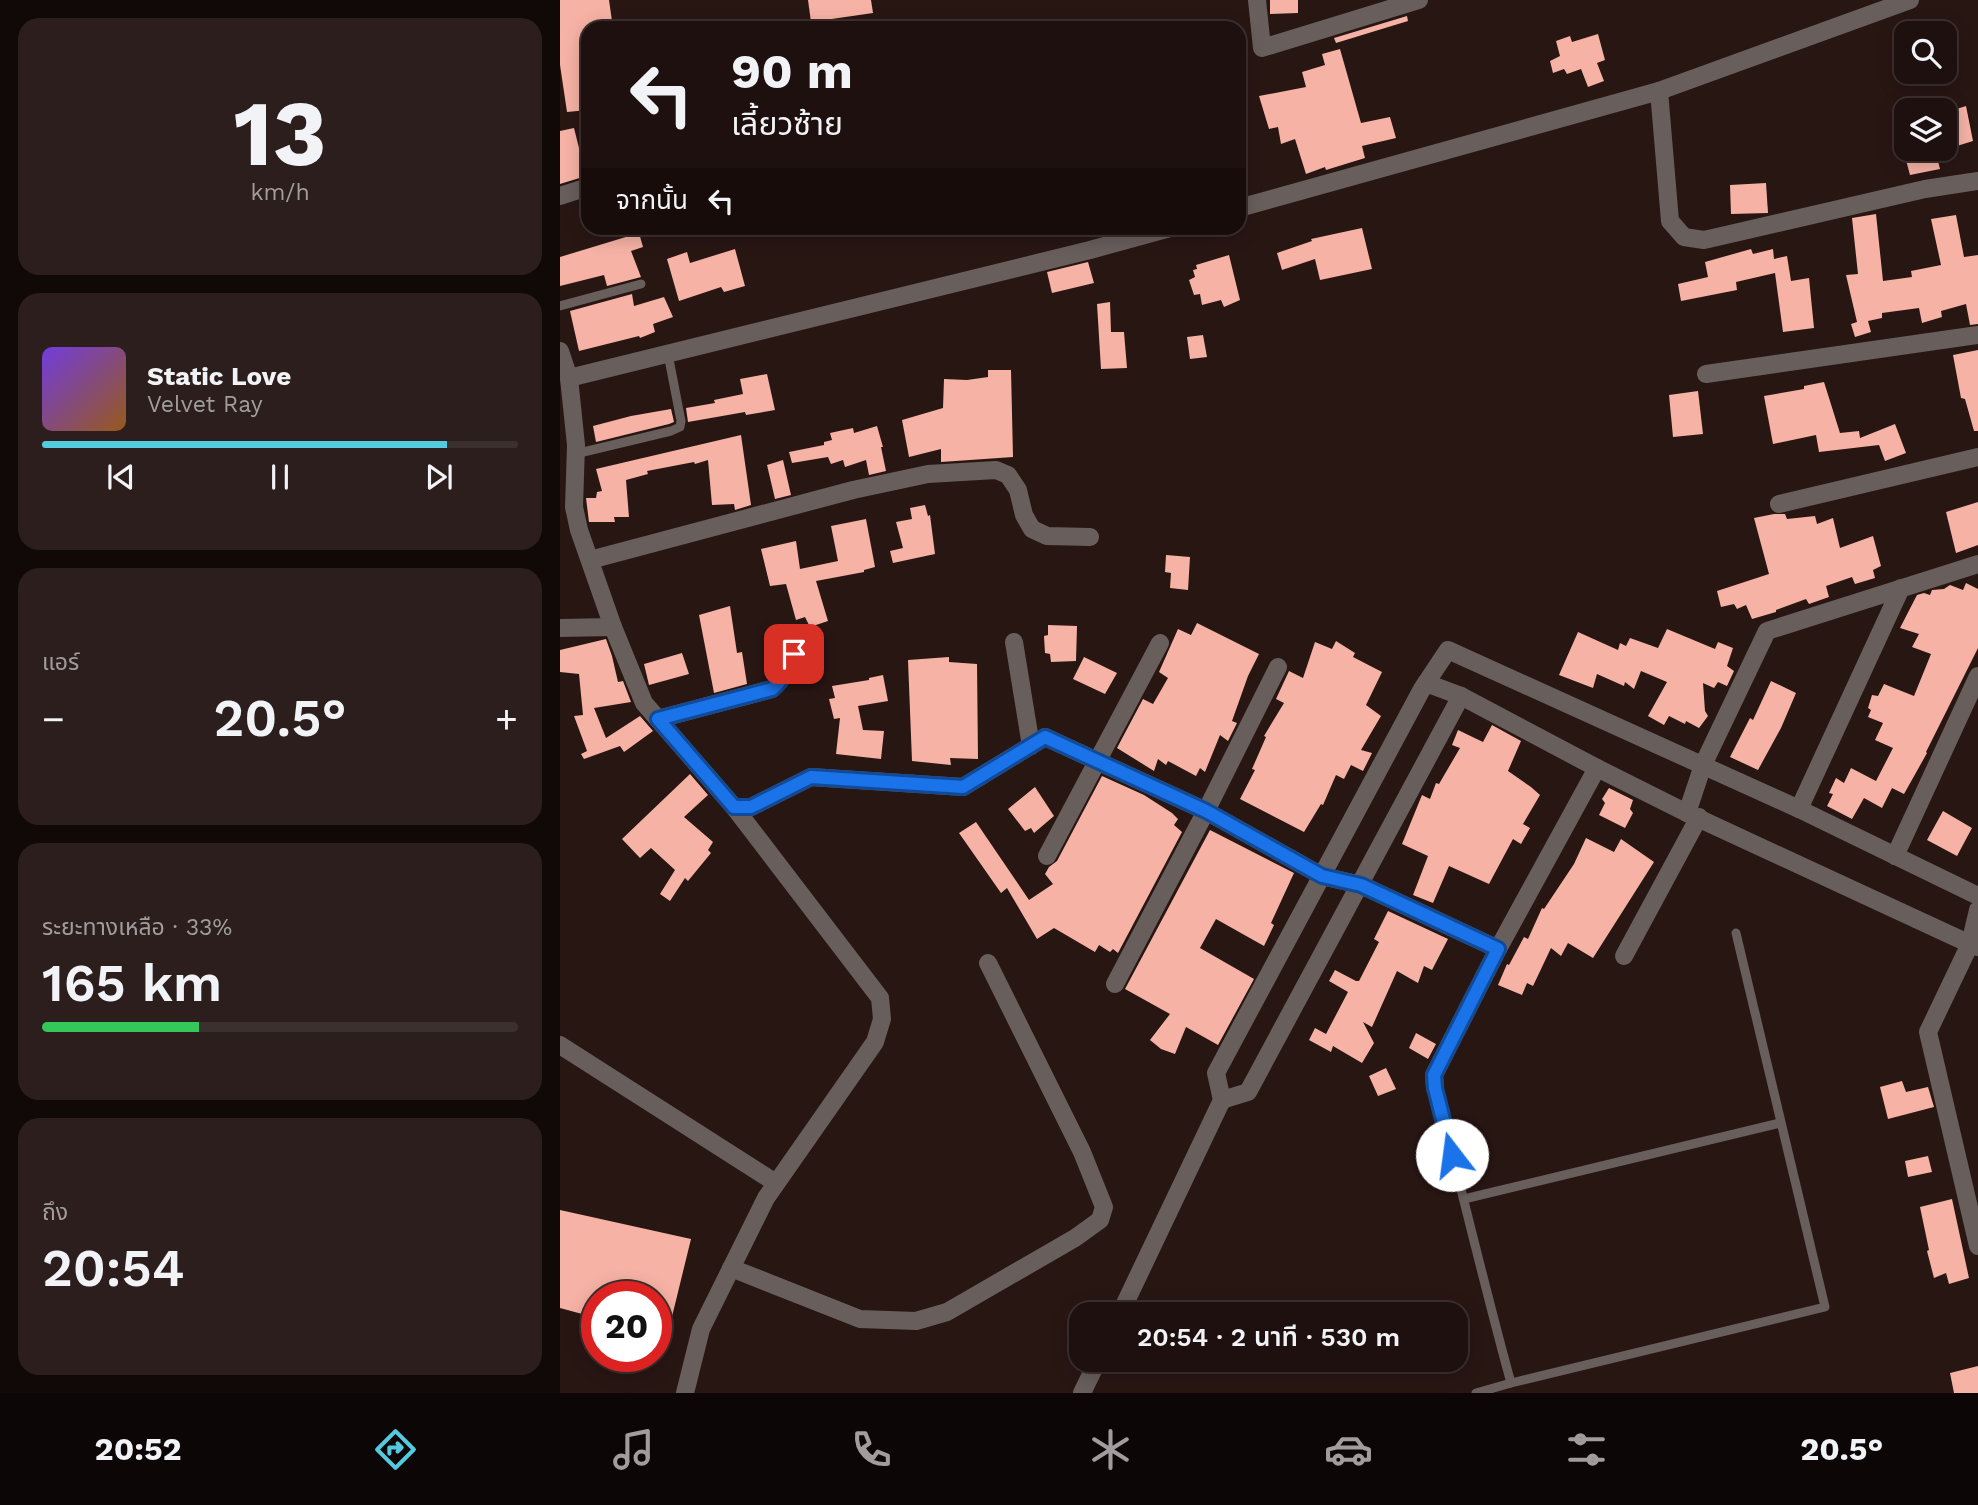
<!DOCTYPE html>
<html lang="th">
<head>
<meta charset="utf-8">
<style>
  body { margin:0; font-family:"Work Sans","Noto Sans Thai",sans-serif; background:#2b1e1c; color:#f1f3f6; height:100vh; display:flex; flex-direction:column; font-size:26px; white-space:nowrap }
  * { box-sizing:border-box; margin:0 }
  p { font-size:23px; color:#a19d9e }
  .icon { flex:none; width:38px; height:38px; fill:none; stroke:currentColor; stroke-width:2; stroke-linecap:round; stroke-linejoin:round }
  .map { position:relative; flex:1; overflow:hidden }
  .side { display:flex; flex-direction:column; gap:18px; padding:18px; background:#100908; width:560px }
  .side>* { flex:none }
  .hud { position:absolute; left:21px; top:21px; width:665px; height:214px; border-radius:21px; box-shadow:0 4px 18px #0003,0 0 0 2px #3c302e; background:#1e100e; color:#f1f3f6; overflow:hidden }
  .controls { position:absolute; left:1334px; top:21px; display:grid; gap:14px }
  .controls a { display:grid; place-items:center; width:63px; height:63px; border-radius:14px; background:#1e100e; box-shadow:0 4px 18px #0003,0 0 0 2px #3c302e; font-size:35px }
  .speed { position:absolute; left:21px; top:1281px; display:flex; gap:14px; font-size:35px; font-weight:700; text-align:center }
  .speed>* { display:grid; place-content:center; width:91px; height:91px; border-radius:50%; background:#1e100e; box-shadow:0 4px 18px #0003,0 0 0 2px #3c302e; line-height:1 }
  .speed .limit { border:10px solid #d22; background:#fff; color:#111 }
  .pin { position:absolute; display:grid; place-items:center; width:60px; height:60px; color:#fff; margin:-30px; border-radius:14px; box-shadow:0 4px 10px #0006 }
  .me { position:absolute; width:77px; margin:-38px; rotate:345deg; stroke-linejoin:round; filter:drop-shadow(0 0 5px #0008) }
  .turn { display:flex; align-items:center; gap:24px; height:147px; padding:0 35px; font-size:32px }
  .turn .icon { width:91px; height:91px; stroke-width:2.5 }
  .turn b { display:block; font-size:49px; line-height:60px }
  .then { display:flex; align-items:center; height:66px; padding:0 35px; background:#0003; gap:14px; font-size:26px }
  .big { font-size:52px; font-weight:600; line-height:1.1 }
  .side .widget { flex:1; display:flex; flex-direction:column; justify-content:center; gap:10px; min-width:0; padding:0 24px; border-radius:21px; background:#2b1e1c }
  .side .dial { align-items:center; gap:0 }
  .dial b { font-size:91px; line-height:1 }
  .song { display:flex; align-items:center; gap:21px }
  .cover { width:84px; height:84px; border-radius:10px; background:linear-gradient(135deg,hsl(260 70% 55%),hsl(30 70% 35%)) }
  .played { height:7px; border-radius:4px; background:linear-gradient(90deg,#54cade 85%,#3c302e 85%) }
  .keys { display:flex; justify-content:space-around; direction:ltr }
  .heat { display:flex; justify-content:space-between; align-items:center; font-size:38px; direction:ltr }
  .charge { height:10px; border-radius:5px; background:linear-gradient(90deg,#34c759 33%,#3c302e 0) }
  .trip { position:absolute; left:509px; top:1302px; width:399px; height:70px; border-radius:21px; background:#1e100e; box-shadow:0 4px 18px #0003,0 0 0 2px #3c302e; font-weight:600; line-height:70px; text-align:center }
  .dock { display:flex; height:112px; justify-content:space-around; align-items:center; background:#0c0606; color:#a19d9e }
  .dock .icon { width:49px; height:49px }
  .dock .current { color:#54cade }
  .dock b { font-size:32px; color:#f1f3f6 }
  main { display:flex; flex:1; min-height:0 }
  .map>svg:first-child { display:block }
  .building { fill:#f6b2a5 }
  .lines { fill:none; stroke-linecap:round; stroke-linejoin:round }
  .service { stroke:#685e5c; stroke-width:9 }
  .minor { stroke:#685e5c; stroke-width:18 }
  .route-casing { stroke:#114b97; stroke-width:18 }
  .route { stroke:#1a73e8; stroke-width:12 }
</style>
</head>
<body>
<main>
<section class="side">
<div class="widget dial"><b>13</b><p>km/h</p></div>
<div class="widget">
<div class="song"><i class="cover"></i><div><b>Static Love</b><p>Velvet Ray</p></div></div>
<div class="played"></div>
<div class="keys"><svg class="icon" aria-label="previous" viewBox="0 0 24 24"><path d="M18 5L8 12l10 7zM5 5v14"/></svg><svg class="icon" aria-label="pause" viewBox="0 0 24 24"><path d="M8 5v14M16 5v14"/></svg><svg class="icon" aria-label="next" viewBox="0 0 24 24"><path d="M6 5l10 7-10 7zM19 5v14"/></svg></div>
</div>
<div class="widget"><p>แอร์</p>
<div class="heat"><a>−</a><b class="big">20.5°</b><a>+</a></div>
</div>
<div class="widget"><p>ระยะทางเหลือ · 33%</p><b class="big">165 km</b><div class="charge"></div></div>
<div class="widget"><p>ถึง</p><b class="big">20:54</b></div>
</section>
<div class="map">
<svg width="1418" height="1393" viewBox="0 0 1418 1393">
  <rect width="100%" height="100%" fill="#281613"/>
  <g class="building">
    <polygon points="0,0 49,0 53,28 28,28 28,110 7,112 0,65"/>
    <polygon points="248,0 311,0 313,13 251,22"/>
    <polygon points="710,0 738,0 738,13 710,14"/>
    <polygon points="847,16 848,21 776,43 774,38"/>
    <polygon points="1038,34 1045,60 1037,63 1044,81 1028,87 1021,69 1007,74 1004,69 993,73 990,61 1000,56 996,41 1010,36 1012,42"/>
    <polygon points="780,49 801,123 830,117 836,138 802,146 805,158 766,170 765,167 746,174 735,139 721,144 718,127 709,129 699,96 746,87 742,72 765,65 762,54"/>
    <polygon points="1406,106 1413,141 1384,150 1384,113"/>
    <polygon points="14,128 26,176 0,184 0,131"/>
    <polygon points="1343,149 1375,149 1380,169 1350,175"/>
    <polygon points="1206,183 1208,213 1171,214 1170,185"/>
    <polygon points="1316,214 1323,281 1352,277 1351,271 1381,265 1371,219 1396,215 1404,257 1418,255 1418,324 1410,325 1406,304 1381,311 1382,317 1362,323 1359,308 1322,313 1322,318 1308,321 1311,332 1295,337 1291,324 1297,322 1286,275 1298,274 1292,218"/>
    <polygon points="802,228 812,269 760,280 755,259 722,270 717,253 752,241 751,239"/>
    <polygon points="79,233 83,247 71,251 81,277 47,286 44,275 0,286 0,257"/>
    <polygon points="175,249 185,286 164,292 161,287 119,301 107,259 127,252 130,263"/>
    <polygon points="1191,249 1193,254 1213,249 1214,259 1227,256 1231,281 1249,278 1254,328 1223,332 1215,273 1176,282 1177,290 1121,301 1118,284 1148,277 1145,262"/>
    <polygon points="669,255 680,300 664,307 661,300 642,305 640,294 634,295 629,280 635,277 633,270 637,269 636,265"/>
    <polygon points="528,262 534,283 492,293 487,272"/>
    <polygon points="72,294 74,306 104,297 113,317 93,324 95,332 80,338 79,336 19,351 10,311"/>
    <polygon points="550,302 551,332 564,332 567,368 541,369 537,304"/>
    <polygon points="643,335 647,357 630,359 627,337"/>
    <polygon points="1418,350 1418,431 1414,431 1405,399 1401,398 1393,355"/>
    <polygon points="428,370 451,370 453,457 381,462 381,449 349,457 342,420 383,408 384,379 407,380 428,377"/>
    <polygon points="207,374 215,410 186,415 185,412 128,422 126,408 155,403 154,400 183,394 180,379"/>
    <polygon points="1264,382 1280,433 1299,431 1300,438 1335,424 1346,453 1325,461 1319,445 1259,452 1256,435 1213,444 1204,396 1244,389 1244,386"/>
    <polygon points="1138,391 1143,434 1113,437 1109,395"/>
    <polygon points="111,409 114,422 109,424 36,442 33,426 71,416"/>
    <polygon points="317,426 323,447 321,447 326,471 309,475 306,460 285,467 283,460 271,464 268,457 232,463 229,452 264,445 264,442 272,440 270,433 293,428 294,433"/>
    <polygon points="181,435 191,505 175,510 174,504 152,505 148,460 135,464 134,462 87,471 88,474 66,480 69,517 54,517 55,522 29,522 26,498 36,498 37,492 42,491 36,469"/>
    <polygon points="223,460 231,495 215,499 207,465"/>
    <polygon points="1418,502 1418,545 1396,553 1386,512"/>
    <polygon points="365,505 368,516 370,515 375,554 333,563 330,551 343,548 336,522 352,519 350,508"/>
    <polygon points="1214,514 1225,514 1227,519 1255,516 1257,524 1273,518 1280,548 1313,536 1321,566 1313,570 1315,578 1295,584 1292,577 1266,586 1269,597 1249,604 1246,599 1216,610 1216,612 1192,619 1186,605 1177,609 1174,604 1161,607 1157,591 1209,574 1194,518"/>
    <polygon points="306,519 315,567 304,570 304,572 256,581 268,621 250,627 245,617 236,620 226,584 210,586 201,549 236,541 240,569 278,561 271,526"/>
    <polygon points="606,555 630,557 628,590 610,588 611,573 605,572"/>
    <polygon points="1406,583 1418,589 1418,648 1366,752 1367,753 1344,794 1332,788 1322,808 1304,798 1292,819 1267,806 1273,794 1269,793 1276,778 1284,783 1291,768 1316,781 1333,748 1315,740 1323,723 1308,717 1311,710 1308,708 1312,695 1318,696 1324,684 1354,696 1371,654 1352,647 1359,634 1340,628 1357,595 1364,593 1370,595 1372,590 1384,589 1390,585 1403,590"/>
    <polygon points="170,606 177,653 182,652 187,684 154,693 139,615"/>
    <polygon points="637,623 699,654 688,676 672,721 677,723 668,741 660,735 645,772 640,768 636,776 608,761 606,765 598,759 594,771 557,748 583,699 593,704 608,678 599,672 618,629 631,635"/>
    <polygon points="488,625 517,626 516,661 491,662 490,654 485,653 484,636 488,635"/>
    <polygon points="1107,629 1155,649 1158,642 1173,648 1167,666 1174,671 1167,686 1158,682 1154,688 1143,683 1145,711 1148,716 1139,728 1126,721 1125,724 1109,716 1104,725 1088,716 1107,682 1081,671 1074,689 1065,682 1064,686 1037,674 1033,688 999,675 1018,632 1058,650 1060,643 1066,646 1070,638 1098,648"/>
    <polygon points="46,639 52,656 58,682 63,681 71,702 34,708 46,738 80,716 93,731 64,752 60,746 24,759 21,754 27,751 14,716 23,715 19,674 0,672 0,650"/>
    <polygon points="776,641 795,653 793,657 822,672 806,705 821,716 801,750 812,753 803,771 791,765 784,779 776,775 763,805 761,804 744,832 680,799 695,770 692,769 706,737 704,736 724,703 716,699 729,671 743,678 755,642 772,649"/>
    <polygon points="122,653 129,674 89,685 84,664"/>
    <polygon points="389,657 389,662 417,664 418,759 390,758 391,765 352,761 348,660"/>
    <polygon points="524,657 557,673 545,694 513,679"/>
    <polygon points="323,675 328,701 298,706 303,730 324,731 321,759 276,754 280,718 274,719 269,699 275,698 272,686 309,680 309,678"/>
    <polygon points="1211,681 1236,693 1221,728 1198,770 1170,757 1190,718 1193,720"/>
    <polygon points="932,725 961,741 948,771 971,787 980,795 963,824 970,828 961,844 953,839 929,884 889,866 873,903 853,895 868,856 842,844 862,795 870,799 876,783 879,784 900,748 892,745 898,730 923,742"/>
    <polygon points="130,774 148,795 124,817 153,842 148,850 151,853 128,881 125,878 110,901 100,894 115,870 91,848 80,858 62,839"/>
    <polygon points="542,776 584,795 612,813 618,819 614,825 622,832 558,953 553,949 550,952 539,945 535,952 494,928 477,939 447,888 441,893 399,833 416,822 469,900 493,884 485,874 489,867 497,861"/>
    <polygon points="475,787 494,816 474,833 471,828 465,831 448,809"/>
    <polygon points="1049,788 1073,800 1070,809 1073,813 1065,828 1039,815 1045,803 1042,799"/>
    <polygon points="1383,811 1412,828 1397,856 1367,840"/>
    <polygon points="650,830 734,873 711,923 714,925 704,946 656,919 640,948 694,979 658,1045 626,1027 615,1054 601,1049 590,1040 610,1014 565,989"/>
    <polygon points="1026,838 1054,852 1061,839 1094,862 1033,958 1008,943 1001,956 991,948 973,986 967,983 962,995 938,985 947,964 949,965 964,937 968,939 982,908 984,909 1014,864"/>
    <polygon points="828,911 888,939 872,970 864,966 858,983 837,971 812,1027 803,1022 814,1043 802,1063 773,1046 771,1052 749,1040 755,1028 766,1034 788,992 769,981 775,970 796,981 799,981 819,942 814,939"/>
    <polygon points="856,1033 876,1044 868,1059 849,1048"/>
    <polygon points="826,1068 836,1089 818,1096 809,1076"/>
    <polygon points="1342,1081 1346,1092 1368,1087 1374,1107 1328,1119 1320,1087"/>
    <polygon points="1368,1156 1372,1172 1348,1177 1345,1161"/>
    <polygon points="1392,1199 1409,1278 1389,1284 1386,1273 1374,1278 1367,1251 1369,1250 1360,1207"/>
    <polygon points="0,1210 131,1239 107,1337 96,1334 96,1297 37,1297 37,1318 0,1308"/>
    <polygon points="1418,1366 1418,1393 1394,1393 1390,1373"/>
  </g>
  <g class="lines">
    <g class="service">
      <polyline points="0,306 81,284"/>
      <polyline points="15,454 111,431 120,427 121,421 108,354"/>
      <path d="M875,1088c26,98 49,197 76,295"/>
      <polyline points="904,1199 1220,1123"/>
      <polyline points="916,1393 951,1383 1265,1307 1176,933"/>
    </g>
    <g class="minor">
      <polyline points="697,0 702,48 859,0"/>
      <polyline points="1099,91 1110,221 1124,237 1144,240 1365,189 1418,181"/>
      <polyline points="0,196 28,187"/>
      <polyline points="679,208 1099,91 1350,0"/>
      <polyline points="0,351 9,378 16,445 14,507 19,530 53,627 84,703 174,807 191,807 251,777 403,787 485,737 646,811 762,876 801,885 938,949 1037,768 901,696 866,683"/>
      <polyline points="1146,374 1418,335"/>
      <polyline points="9,378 530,250 610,228"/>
      <polyline points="1219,504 1418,457"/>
      <polyline points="30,560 293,490 368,474 436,470 448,475 458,490 464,515 472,529 487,536 530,537"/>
      <polyline points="0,628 53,627"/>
      <polyline points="454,642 471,746"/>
      <polyline points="901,696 688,1092 662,1100 656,1073 862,689 888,650 1239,809 1418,896"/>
      <path d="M98,719l114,-30c16,-13 22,-35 30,-54"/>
      <polyline points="1037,768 1127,813 1410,944 1368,1032 1418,1246"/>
      <polyline points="1239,809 1341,588"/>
      <polyline points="1127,813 1143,765 1207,631 1418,564"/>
      <polyline points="487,856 600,643"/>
      <polyline points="1335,856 1418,676"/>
      <polyline points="1418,910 1410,944 1418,947"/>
      <polyline points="1064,956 1139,817"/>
      <polyline points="555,984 646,811 718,667"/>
      <polyline points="0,1045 216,1183"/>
      <polyline points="875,1088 874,1075 938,949"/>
      <polyline points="171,1268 300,1319 356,1321 387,1312 515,1238 540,1220 544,1207 522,1152 428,963"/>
      <polyline points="560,1314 662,1100"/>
      <polyline points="125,1393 141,1329 206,1198 315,1042 322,1019 320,998 174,807"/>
      <polyline points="522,1393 538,1360"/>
    </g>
  </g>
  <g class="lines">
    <g class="route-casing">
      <path id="route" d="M234,654c-6,14 -11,26 -22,35l-114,30 76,88h17l60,-30 152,10 82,-50 161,74 116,65 39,9 137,64 -64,126 1,13 17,67"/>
    </g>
    <use href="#route" class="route"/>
  </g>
</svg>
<div class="controls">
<a><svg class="icon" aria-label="search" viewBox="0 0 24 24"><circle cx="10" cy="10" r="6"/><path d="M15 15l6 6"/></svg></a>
<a><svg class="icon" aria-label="layers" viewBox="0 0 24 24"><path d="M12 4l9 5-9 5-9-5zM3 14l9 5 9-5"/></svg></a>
</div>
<div class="speed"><div class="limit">20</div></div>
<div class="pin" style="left:234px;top:654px;background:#d93025"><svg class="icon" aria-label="arrive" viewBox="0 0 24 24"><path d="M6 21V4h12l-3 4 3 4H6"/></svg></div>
<svg class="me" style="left:892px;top:1155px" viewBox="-20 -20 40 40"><circle r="19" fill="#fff"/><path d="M0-13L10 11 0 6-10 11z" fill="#1a73e8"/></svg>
<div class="trip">20:54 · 2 นาที · 530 m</div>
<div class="hud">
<div class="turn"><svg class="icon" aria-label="left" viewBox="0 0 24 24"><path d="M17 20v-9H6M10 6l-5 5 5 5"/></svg><div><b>90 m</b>เลี้ยวซ้าย</div></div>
<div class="then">จากนั้น<svg class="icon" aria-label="left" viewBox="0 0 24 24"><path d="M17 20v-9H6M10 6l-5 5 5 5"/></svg></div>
</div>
</div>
</main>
<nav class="dock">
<b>20:52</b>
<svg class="icon current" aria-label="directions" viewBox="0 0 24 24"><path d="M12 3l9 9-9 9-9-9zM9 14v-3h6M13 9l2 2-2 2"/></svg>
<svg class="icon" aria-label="music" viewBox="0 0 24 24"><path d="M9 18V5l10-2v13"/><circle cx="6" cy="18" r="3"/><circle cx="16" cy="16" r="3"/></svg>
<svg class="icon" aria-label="phone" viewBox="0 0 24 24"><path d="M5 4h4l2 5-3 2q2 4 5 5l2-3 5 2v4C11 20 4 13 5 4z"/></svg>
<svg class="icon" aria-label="climate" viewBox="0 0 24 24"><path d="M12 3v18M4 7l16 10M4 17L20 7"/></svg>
<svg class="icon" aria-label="car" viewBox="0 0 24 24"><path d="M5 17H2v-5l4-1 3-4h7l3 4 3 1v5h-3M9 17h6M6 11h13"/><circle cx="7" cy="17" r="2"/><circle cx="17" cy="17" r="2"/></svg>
<svg class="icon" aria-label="filters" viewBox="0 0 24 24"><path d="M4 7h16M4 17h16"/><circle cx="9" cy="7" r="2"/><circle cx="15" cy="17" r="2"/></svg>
<b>20.5°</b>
</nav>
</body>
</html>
